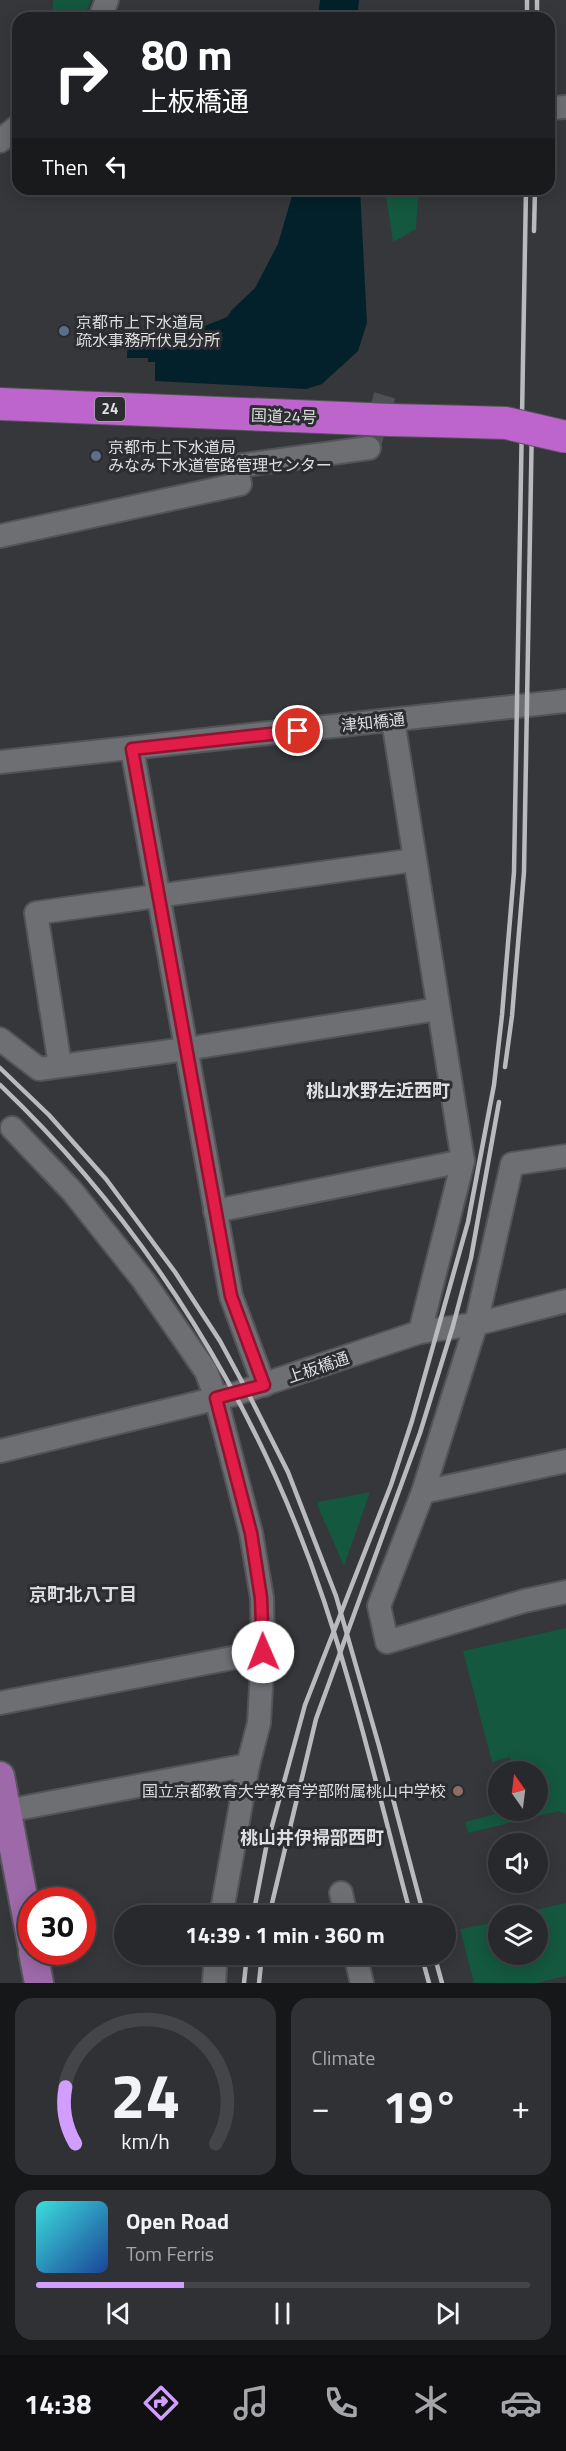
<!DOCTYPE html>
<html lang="en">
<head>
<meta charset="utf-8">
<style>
  body { margin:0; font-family:"Titillium Web","Noto Sans JP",sans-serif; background:#303134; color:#f1f3f6; height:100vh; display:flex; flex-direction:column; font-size:22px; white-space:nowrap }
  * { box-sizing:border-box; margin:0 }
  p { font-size:20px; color:#a5a6a9 }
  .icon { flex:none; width:33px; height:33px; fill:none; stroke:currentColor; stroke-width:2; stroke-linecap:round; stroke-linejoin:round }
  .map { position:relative; height:1983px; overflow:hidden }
  .sheet { display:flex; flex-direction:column; gap:15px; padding:15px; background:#161718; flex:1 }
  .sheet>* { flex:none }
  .guide { position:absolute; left:12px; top:12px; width:543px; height:183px; border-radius:18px; box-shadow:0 3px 15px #0003,0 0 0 2px #444548; background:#202124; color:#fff; overflow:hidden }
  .needle { width:39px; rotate:346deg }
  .controls { position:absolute; left:488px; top:1761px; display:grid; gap:12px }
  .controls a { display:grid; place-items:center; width:60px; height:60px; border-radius:50%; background:#28292c; box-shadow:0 3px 15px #0003,0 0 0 2px #444548; font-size:30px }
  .speed { position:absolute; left:18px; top:1887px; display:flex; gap:12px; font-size:30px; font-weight:700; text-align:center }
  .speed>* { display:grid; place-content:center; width:78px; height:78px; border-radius:50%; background:#28292c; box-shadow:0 3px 15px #0003,0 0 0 2px #444548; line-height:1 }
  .speed .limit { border:9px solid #d22; background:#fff; color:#111 }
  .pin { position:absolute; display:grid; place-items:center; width:51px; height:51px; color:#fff; margin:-26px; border:3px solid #fff; border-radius:50%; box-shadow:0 2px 6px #0007 }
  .me { position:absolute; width:66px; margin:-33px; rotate:359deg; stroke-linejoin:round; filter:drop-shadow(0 0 4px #0008) }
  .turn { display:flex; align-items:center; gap:21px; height:126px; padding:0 30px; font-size:27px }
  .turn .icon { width:78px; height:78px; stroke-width:2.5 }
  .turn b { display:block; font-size:42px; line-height:51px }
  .then { display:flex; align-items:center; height:57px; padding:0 30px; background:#0003; gap:12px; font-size:22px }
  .big { font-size:45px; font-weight:700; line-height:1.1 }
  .sheet .tile { flex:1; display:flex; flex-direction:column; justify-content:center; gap:9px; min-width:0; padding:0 21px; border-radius:18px; background:#303134 }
  .sheet .dial { align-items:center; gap:0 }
  .dial svg { height:156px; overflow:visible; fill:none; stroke:#444548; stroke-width:7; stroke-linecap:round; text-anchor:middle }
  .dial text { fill:#f1f3f6; stroke:none }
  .song { display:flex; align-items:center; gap:18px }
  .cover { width:72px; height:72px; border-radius:9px; background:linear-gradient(135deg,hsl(180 70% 55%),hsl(220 70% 35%)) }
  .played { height:6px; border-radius:3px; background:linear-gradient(90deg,#d19dfe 30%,#444548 30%) }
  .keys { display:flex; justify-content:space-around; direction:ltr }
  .heat { display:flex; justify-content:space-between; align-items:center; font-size:33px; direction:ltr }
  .sheet .tiles { flex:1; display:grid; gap:15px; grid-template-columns:1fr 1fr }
  .tile:last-child { grid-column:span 2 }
  .trip { position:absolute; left:114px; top:1905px; width:342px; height:60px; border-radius:30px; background:#28292c; box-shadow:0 3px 15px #0003,0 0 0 2px #444548; font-weight:700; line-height:60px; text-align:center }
  .dock { display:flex; height:96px; justify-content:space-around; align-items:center; background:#101012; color:#a5a6a9 }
  .dock .icon { width:42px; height:42px }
  .dock .active { color:#d19dfe }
  .dock b { font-size:27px; color:#f1f3f6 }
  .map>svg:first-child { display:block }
  .green { fill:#14583f }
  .water { fill:#03212b }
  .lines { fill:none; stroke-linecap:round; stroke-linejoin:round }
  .minor-tunnel { stroke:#4e5053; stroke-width:22; stroke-dasharray:22 11; stroke-linecap:butt }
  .minor-casing { stroke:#535457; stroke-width:26 }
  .major-casing { stroke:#535457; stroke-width:32 }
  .highway-casing { stroke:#535457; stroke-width:34 }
  .minor { stroke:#6d6f73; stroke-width:22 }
  .major { stroke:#9d69a9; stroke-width:28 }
  .highway { stroke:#bd65cd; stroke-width:32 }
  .rail { stroke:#b9babd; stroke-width:4.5 }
  .highway-bridge-casing { stroke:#535457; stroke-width:34; stroke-linecap:butt }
  .highway-bridge { stroke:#bd65cd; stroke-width:32 }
  .route-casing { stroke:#92132f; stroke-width:15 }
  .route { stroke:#e11d48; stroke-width:10 }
  .service-dot { fill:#5c6f8a; stroke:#2b2d30; stroke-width:2 }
  .education-dot { fill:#8d6e63; stroke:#2b2d30; stroke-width:2 }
  .labels { text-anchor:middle; stroke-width:6; stroke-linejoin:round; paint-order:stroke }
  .shield { fill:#2b2d30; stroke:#a8a9ab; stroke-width:1.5 }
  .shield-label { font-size:15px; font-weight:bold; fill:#dddee0 }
  .poi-label { font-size:16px; fill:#dddee0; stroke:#2b2d30; text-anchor:start }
  .street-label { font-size:16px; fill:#dddee0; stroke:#2b2d30 }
  .neighbourhood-label { font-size:18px; font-weight:bold; fill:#dddee0; stroke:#2b2d30 }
</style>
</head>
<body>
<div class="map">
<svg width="566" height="1983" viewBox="0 0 566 1983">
  <rect width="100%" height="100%" fill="#35373a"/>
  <g class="green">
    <polygon points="53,0 91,0 84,18 52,18"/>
    <polygon points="385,189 415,189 418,196 416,229 393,242"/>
    <polygon points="370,1492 344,1566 318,1507 318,1502"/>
    <polygon points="566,1628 566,1814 559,1811 468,1833 465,1822 508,1811 537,1810 537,1772 514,1771 510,1757 492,1762 463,1651"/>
    <polygon points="566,1903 566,1976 538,1983 474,1983 460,1929 498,1922 498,1954 537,1954 537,1916 514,1915"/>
  </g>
  <g class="water">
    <polygon points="320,0 359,0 357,18 318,18"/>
    <polygon points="294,189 360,189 367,323 358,351 322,384 306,389 155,381 155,362 148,362 148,358 127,358 128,334 171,333 197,329 227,317 232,310 255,288 278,244"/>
  </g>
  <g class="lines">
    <polyline class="minor-tunnel" points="369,448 385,395"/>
    <g class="minor-casing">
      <g id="minor">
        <polyline points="100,18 107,0"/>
        <polyline points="549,108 566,107"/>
        <polyline points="0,141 18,126"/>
        <polyline points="0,536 240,484 236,466 369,448"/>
        <polyline points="393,720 463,1161 420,1332"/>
        <polyline points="132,749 231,1296 264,1385"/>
        <polyline points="0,762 566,701"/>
        <polyline points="0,1039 39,1069 186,1049 438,1009"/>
        <polyline points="60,1065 36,913 414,860"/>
        <polyline points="12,1128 72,1191 143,1280 206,1371 216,1398 251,1533 262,1598 263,1652 259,1723 248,1765 221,1916"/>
        <polyline points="566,1156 512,1164 476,1324 423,1492 379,1606 387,1642 524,1601 566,1592"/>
        <polyline points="215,1211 463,1161"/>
        <polyline points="0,1451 235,1394 420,1332 476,1324 566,1301"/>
        <polyline points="423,1492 566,1461"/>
        <polyline points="0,1703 263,1652"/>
        <polyline points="6,1811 248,1765"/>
        <polyline points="341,1893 346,1916"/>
        <polyline points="355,1954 362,1983"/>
        <polyline points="214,1983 216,1954"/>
      </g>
    </g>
    <g class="major-casing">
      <g id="major">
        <polyline points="0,1776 32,1944"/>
        <polyline points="33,1952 39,1983"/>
      </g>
    </g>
    <g class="highway-casing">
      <g id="highway">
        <polyline points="0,404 367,419"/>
        <polyline points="389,420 434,421"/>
      </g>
    </g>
    <use href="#minor" class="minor"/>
    <use href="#major" class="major"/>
    <use href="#highway" class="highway"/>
    <g class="rail">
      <polyline points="527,18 527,0"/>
      <polyline points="537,18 537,0"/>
      <polyline points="534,231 535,189"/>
      <polyline points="505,1067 512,1016 524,872 532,420"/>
      <polyline points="0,1068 49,1115 106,1179 175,1272 220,1341 247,1391 288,1472 336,1596 379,1746 424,1916"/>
      <path d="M0,1085c149,142 259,321 324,516 34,103 59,210 87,315"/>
      <polyline points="253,1916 266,1848 305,1705 391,1485 412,1421 468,1222 494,1085 502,1015 514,872 526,189"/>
      <polyline points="269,1916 316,1719 420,1433 453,1326 471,1258 499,1102"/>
      <polyline points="421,1954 429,1983"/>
      <polyline points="434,1954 442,1983"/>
      <polyline points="244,1983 247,1954"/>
      <polyline points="259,1983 262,1954"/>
    </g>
    <g class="highway-bridge-casing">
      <g id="highway-bridge">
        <polyline points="367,419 389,420"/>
        <polyline points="434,421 506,423 566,437"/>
      </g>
    </g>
    <use href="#highway-bridge" class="highway-bridge"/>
  </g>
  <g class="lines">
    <g class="route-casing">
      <polyline id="route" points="263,1652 261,1598 251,1533 216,1398 264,1385 231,1296 132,749 298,731"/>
    </g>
    <use href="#route" class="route"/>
  </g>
  <g class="service-dot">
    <circle cx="64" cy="331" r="6"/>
    <circle cx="96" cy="456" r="6"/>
  </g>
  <circle class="education-dot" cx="458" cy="1791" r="6"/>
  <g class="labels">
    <rect class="shield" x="95" y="397" width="30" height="24" rx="4.5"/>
    <g class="shield-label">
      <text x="110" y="414">24</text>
    </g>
    <g class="poi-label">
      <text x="76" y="328">京都市上下水道局<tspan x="76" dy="18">疏水事務所伏見分所</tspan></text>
      <text x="108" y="453">京都市上下水道局<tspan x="108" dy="18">みなみ下水道管路管理センター</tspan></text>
      <text x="446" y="1797" text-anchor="end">国立京都教育大学教育学部附属桃山中学校</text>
    </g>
    <g class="street-label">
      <text transform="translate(284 416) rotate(2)" y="6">国道24号</text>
      <text transform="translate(373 722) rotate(-6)" y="6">津知橋通</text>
      <text transform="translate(318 1367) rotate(-19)" y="6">上板橋通</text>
    </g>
    <g class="neighbourhood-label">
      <text x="378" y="1097">桃山水野左近西町</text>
      <text x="83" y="1601">京町北八丁目</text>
      <text x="312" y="1844">桃山井伊掃部西町</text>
    </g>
  </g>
</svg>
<div class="controls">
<a><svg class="needle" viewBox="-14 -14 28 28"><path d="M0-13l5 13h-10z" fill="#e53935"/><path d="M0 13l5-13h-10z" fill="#a5a6a9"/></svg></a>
<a><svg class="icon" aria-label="sound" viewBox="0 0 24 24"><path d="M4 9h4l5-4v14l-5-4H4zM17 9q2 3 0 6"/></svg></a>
<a><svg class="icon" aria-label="layers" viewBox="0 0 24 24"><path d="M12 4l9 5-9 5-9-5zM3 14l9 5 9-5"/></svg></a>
</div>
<div class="speed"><div class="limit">30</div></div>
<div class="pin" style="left:298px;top:731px;background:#d93025"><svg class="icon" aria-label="arrive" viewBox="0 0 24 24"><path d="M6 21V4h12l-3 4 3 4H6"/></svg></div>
<svg class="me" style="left:263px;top:1652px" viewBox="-20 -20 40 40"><circle r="19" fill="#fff"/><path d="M0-13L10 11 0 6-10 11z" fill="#e11d48"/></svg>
<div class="trip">14:39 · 1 min · 360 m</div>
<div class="guide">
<div class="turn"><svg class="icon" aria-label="right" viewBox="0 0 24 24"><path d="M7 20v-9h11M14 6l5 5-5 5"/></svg><div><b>80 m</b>上板橋通</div></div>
<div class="then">Then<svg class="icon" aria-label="left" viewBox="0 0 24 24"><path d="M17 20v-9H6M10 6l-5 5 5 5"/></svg></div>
</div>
</div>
<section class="sheet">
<div class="tiles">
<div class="tile dial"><svg viewBox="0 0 100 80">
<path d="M14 69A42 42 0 1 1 86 69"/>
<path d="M14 69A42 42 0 0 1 9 40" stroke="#d19dfe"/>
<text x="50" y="56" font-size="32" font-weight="700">24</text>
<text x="50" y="72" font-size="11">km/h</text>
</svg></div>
<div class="tile"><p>Climate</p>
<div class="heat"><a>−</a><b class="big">19°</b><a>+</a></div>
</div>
<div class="tile">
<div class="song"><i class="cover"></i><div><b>Open Road</b><p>Tom Ferris</p></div></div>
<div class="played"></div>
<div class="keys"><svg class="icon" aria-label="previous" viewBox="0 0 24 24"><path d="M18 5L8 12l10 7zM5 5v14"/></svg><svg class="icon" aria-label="pause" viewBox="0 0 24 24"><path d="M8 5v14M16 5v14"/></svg><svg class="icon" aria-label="next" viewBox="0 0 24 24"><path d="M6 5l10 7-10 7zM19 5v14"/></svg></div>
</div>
</div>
</section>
<nav class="dock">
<b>14:38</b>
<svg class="icon active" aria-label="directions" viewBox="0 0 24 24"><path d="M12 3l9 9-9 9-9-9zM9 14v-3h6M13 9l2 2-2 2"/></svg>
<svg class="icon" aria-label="music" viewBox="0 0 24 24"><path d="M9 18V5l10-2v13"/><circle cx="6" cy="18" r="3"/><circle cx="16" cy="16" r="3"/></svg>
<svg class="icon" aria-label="phone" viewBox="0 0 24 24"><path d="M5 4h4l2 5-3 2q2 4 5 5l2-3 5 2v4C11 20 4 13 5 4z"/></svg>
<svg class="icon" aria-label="climate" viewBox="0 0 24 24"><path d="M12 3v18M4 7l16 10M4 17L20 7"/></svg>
<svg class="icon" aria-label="car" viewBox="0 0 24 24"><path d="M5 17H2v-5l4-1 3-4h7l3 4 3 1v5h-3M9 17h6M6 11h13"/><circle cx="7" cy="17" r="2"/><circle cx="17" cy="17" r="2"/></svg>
</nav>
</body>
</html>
